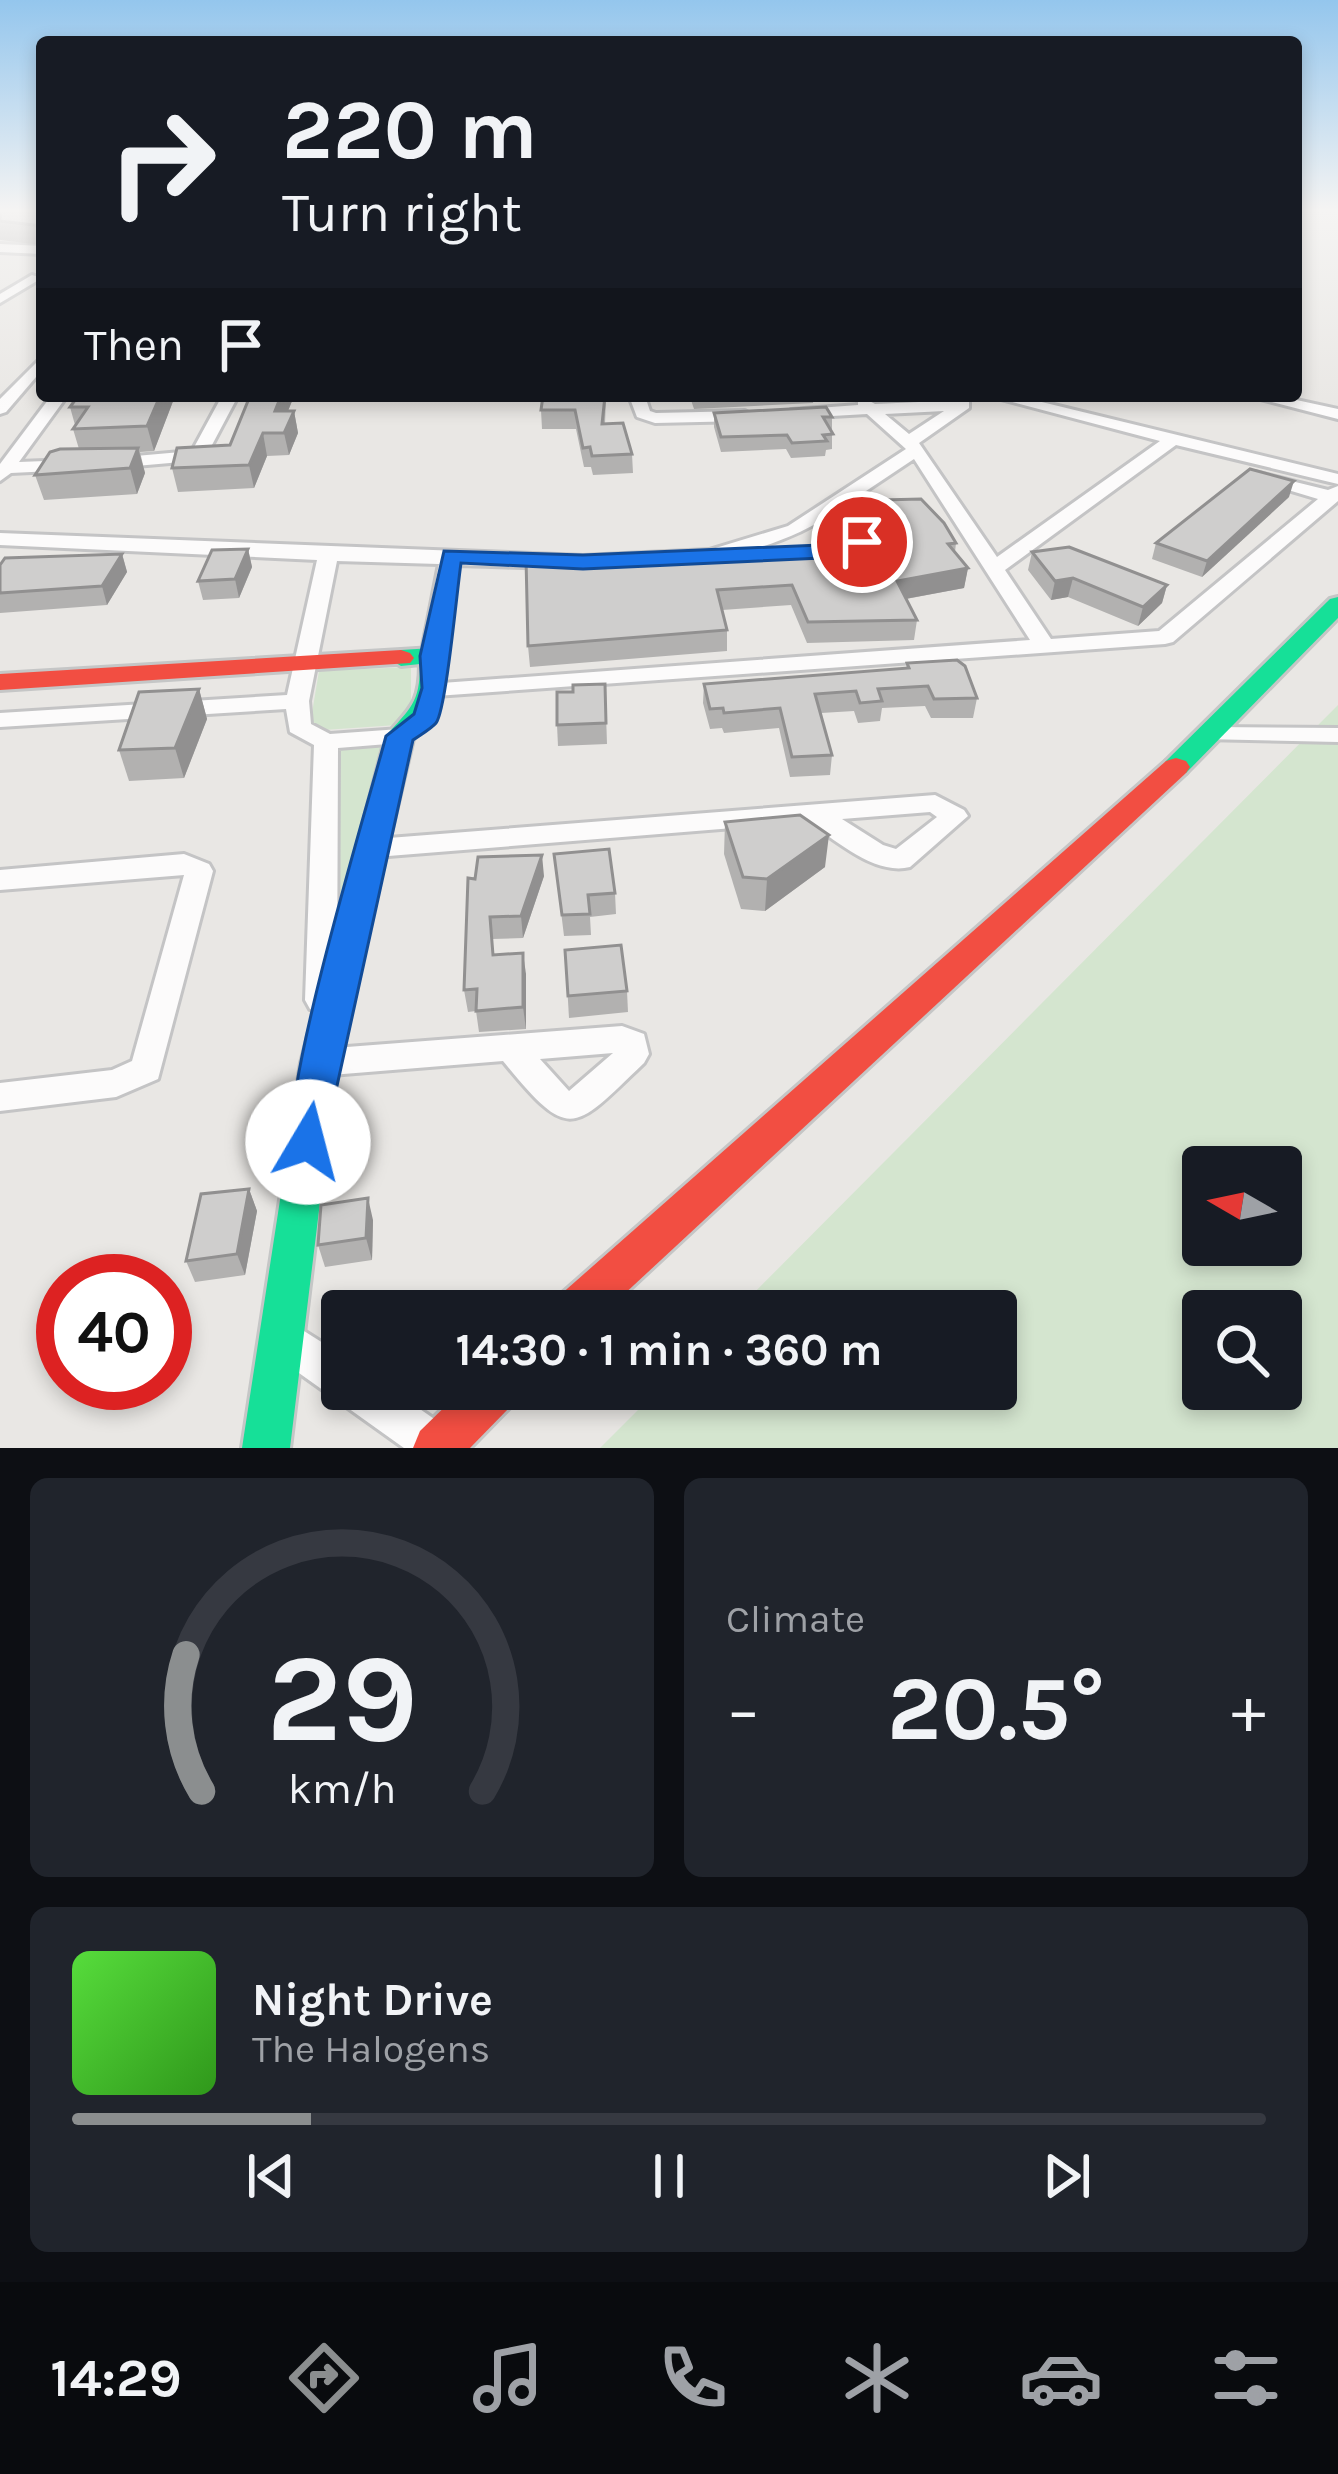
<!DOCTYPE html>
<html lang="en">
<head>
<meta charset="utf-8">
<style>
  body { margin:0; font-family:Karla,sans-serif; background:#20242c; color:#f1f3f6; height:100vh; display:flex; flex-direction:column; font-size:45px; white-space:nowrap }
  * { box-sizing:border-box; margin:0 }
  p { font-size:39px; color:#9ea1a6 }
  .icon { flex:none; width:66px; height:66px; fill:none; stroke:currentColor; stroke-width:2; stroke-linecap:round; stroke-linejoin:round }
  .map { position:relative; height:1448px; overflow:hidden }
  .drawer { display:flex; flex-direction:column; gap:30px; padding:30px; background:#0d0f14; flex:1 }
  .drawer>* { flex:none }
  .banner { position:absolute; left:36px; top:36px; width:1266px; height:366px; border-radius:12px; box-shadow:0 6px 18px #0003; background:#171b24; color:#f1f3f6; overflow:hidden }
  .needle { width:78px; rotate:279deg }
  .fabs { position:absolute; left:1182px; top:1146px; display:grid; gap:24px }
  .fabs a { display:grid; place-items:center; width:120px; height:120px; border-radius:12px; background:#171b24; box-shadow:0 6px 18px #0003; font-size:60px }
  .speed { position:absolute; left:36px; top:1254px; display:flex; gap:24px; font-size:60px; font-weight:700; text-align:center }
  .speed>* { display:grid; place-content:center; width:156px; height:156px; border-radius:50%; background:#171b24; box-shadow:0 6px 18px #0003; line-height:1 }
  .speed .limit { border:18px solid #d22; background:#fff; color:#111 }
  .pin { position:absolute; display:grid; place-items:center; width:102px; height:102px; color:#fff; margin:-51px; border:6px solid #fff; border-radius:50%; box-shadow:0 3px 12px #0007 }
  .me { position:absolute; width:132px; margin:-66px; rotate:8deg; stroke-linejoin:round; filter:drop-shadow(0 0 9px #0008) }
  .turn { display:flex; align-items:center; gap:42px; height:252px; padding:0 48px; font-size:54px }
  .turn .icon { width:156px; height:156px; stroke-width:2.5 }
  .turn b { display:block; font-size:84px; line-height:102px }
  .then { display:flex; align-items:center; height:114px; padding:0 48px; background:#0003; gap:24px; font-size:45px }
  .big { font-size:90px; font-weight:700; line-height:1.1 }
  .drawer .widget { flex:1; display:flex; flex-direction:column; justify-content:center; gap:18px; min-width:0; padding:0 42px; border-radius:18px; background:#20242c }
  .drawer .dial { align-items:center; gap:0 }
  .dial svg { height:312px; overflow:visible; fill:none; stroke:#363941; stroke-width:7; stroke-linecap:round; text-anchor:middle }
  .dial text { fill:#f1f3f6; stroke:none }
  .song { display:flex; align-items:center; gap:36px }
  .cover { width:144px; height:144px; border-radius:18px; background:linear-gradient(135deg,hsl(110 70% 55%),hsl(110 70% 35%)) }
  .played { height:12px; border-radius:6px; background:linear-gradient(90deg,#8b8e8f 20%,#363941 20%) }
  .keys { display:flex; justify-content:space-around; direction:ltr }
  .heat { display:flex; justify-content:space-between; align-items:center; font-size:66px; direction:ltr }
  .drawer .tiles { flex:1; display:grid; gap:30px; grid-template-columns:1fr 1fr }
  .widget:last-child { grid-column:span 2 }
  .trip { position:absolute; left:321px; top:1290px; width:696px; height:120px; border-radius:12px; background:#171b24; box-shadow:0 6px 18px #0003; font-weight:700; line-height:120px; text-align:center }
  .tabs { display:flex; height:192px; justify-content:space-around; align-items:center; background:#090b0e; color:#9ea1a6 }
  .tabs .icon { width:84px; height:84px }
  .tabs .active { color:#8b8e8f }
  .tabs b { font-size:54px; color:#f1f3f6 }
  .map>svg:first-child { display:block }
  .green { fill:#d4e5cf; fill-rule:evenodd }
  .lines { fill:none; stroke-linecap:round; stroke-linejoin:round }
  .street-casing { stroke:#c4c4c5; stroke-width:6 }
  .fast-casing { stroke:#c5c6c6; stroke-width:6 }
  .jam-casing { stroke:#c5c6c6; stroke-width:6 }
  .street { fill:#fcfbfb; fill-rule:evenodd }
  .fast { fill:#16e098; fill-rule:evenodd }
  .jam { fill:#f24e42; fill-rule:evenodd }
  .wall { fill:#b2b1b0 }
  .shaded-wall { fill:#919090 }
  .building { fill:#cfcecd; stroke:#919090; stroke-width:3 }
  .route { fill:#1a73e8; stroke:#114b97; stroke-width:3 }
</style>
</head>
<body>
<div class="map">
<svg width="1338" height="1448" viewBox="0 0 1338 1448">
  <rect width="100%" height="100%" fill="#e9e7e4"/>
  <g class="green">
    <polygon points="411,667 411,715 397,725 309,731 319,671"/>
    <path d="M1338,705v743h-738l59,-59h337v-78h-260zM1203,1167h78v78h-78zM1203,1311h78v78h-78z"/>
    <polygon points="384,746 325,962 340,747"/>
  </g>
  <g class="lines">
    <g class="street-casing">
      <g id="street">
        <polygon points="0,244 42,246 42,254 0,252"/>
        <polygon points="32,275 42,278 0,303 0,294"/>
        <polygon points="42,357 42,370 6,412 0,414 0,399"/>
        <polygon points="51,396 67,396 19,462 72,460 81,465 72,470 11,473 0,481 0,464"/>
        <polygon points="222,396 238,396 204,460 113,468 104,463 113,458 192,451"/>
        <polygon points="629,396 645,396 650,411 656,413 745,411 753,416 745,421 655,423 637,417"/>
        <path d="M990,396h27l321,78v10l-162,-39 -171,125 46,69 108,-8 159,-132 -63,-19v-8l73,18 10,-4v15l-165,141 -8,2 -729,52 -8,-2 -4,-5 4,-5 602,-44 -116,-181 -63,42 23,45c-12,9 -43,15 -55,5l3,-4 30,-5 -15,-31c-110,73 -251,57 -378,54l-16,91 -11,7 -11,-7 18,-92 -102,-3 -28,140 2,23 19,10 70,-5 12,7 -12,7 -62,5 -1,252 -5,9 -11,3 -11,-3 -5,-9 9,-255 -24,-13 -4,-23 -286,18v-14l287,-18 30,-135 -317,-15v-12l583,23 126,-6 79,-24 118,-77 -39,-35 -70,4 -8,-5 2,-3 67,-5v-5l6,-2 11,6 88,-4 6,2v6l-50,35 78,114 163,-116zM944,411l-35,23 -24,-20z"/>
        <polygon points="1249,396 1278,396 1338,409 1338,419"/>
        <polygon points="1212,727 1338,728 1338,742 1203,739 1200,734 1203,729"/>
        <path d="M935,795l29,15 4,6 -58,51c-35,9 -74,-27 -102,-45l-432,35 -10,-2 -4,-7 4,-7 10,-2zM930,812l7,5 -41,32 -13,-4 -41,-26z"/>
        <polygon points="184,854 209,864 213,871 158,1079 116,1097 0,1111 0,1083 112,1070 132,1061 184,875 0,890 0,870"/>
        <path d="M622,1026l22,8 5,20 -5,9c-72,69 -74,80 -141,-2l-184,15 -12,-4 -4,-9 6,-19 11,-4 14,8zM613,1053l-44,38 -29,-32z"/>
        <polygon points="285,1319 342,1355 342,1389 391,1389 453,1432 459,1448 404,1448 271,1353 265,1339 271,1325"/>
      </g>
    </g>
    <g class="fast-casing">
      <g id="fast">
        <polygon points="1338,597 1338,618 1186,773 1166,773 1162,767 1166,761 1330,599"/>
        <path d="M432,648l13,8c2,35 -5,61 -32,83l-76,324 -47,385h-48l59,-385 85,-327c24,-28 34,-32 34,-72l-19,2 -13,-8 13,-8z"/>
      </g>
    </g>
    <g class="jam-casing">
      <g id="jam">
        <polygon points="401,650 410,653 414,658 410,663 0,690 0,674"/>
        <polygon points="1176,758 1186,761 1190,767 1186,773 606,1311 552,1311 559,1296 1166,761"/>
        <polygon points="463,1389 519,1389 512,1405 470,1448 413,1448 420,1431"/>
      </g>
    </g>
    <use href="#street" class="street"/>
    <use href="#fast" class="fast"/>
    <use href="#jam" class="jam"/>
  </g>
  <g class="wall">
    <polygon points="0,210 42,210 42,245 0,240"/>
    <polygon points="175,396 154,451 140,452 145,473 137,494 44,500 35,475 79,449 73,429 75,425 70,407"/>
    <polygon points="250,396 294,396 288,411 294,411 298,433 289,455 267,456 254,488 178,492 172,468 230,445"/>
    <polygon points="606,396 605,424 632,454 633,473 593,475 591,467 584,467 576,429 542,429 541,410"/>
    <polygon points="675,396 814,396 813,403 694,409 691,400 677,401"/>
    <polygon points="871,396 920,396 920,398 894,400"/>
    <polygon points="714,413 832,417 832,449 826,450 825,456 791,458 786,449 721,452 714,427"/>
    <polygon points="1289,497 1202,577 1152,559 1156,543"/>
    <polygon points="882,500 956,543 955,552 968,568 964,588 906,599 917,620 914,640 807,643 791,605 722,610 727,630 727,651 530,667 528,646 578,568 890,547 880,519"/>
    <polygon points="248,549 252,567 239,598 203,600 198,581"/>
    <polygon points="1032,552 1167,585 1162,603 1138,626 1068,597 1051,600 1028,570"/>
    <polygon points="122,554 127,572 107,605 0,613 0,565"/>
    <polygon points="907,663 977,698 973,718 931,718 925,706 882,708 880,721 858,723 854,711 821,713 832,755 830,775 790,777 779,728 724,733 722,728 710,729 703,703 704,684 906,669"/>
    <polygon points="605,684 607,744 558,746 557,725 573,692"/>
    <polygon points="199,689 207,719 184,778 129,781 119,750"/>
    <polygon points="725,822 825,867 765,911 741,909 724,854"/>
    <polygon points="554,854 615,893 616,914 590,917 591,935 564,936"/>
    <polygon points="544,876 523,938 492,939 494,955 526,974 526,1029 479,1032 476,1011 468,1012 464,990 468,878"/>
    <polygon points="565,950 627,991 628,1012 569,1018"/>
    <polygon points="249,1189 257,1211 245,1275 195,1282 186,1261"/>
    <polygon points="373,1220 372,1260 325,1267 318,1245"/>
  </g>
  <g class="shaded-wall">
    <polygon points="160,396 175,396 154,451 147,426"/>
    <polygon points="281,396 294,396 279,433 275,411"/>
    <polygon points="294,411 298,433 289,455 284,433"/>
    <polygon points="263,433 267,456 254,488 249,465"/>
    <polygon points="138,448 145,473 137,494 130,468"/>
    <polygon points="1294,481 1289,497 1202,577 1207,561"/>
    <polygon points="248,549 252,567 239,598 235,579"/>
    <polygon points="122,554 127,572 107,605 102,586"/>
    <polygon points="968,568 964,588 894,601 897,581"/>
    <polygon points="1073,578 1068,597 1051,600 1055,581"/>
    <polygon points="1167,585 1162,603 1138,626 1143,607"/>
    <polygon points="199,689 207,719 184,778 175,748"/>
    <polygon points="829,835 825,867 765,911 767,879"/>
    <polygon points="542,855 544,876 523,938 521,916"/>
    <polygon points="523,953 526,974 526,1029 523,1007"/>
    <polygon points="249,1189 257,1211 245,1275 237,1254"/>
    <polygon points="368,1198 373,1220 372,1260 366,1238"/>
  </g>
  <g class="building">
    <polygon points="0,210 42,210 42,226 0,221"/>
    <polygon points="78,396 160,396 147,426 73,429 88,407 70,407"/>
    <polygon points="250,396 281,396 275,411 294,411 284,433 263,433 249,465 172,468 177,448 230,445"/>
    <polygon points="543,396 605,396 602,424 623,423 632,454 592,456 590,447 583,448 575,410 541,410"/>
    <polygon points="826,407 832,417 823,417 833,434 823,435 827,441 792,443 787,435 721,437 714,413"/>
    <polygon points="138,448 130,468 35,475 50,452 60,449"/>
    <polygon points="1250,469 1294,481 1207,561 1156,543"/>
    <polygon points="921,499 944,523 956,543 948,544 968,568 897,581 917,620 808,622 792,585 717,590 727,630 528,646 526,558 578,556 578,568 746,552 899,547 882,500"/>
    <polygon points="1069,547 1167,585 1143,607 1073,578 1055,581 1032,552"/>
    <polygon points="248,549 235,579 198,581 212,550"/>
    <polygon points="122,554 102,586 0,593 0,565 5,558"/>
    <polygon points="957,660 965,666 977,698 934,699 928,686 878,689 882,701 860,703 856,691 815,694 832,755 792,757 780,708 724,713 723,708 710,709 704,684 909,668 907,663"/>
    <polygon points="605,684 606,723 557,725 557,692 573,692 573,685"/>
    <polygon points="199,689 175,748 119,750 139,692"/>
    <polygon points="800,815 829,835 767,879 743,877 725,822"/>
    <polygon points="609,849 615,893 588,895 590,914 562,915 554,854"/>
    <polygon points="542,855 521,916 490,917 493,955 523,953 523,1007 476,1011 477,989 464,990 468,878 475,879 478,857"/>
    <polygon points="621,945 627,991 568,996 565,950"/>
    <polygon points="249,1189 237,1254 186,1261 201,1194"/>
    <polygon points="368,1198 366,1238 318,1245 321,1205"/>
  </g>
  <linearGradient id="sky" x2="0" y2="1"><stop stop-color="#94c6ed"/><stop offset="0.51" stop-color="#f5f4f3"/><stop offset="1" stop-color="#f5f4f3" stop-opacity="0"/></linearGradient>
  <rect width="1338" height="413" fill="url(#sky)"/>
  <path class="route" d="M862,535l12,7 -8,12 -22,3 -261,12 -122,-6c-4,27 -15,148 -25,160 -5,6 -16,12 -23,17l-91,414 -14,5 -14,-5c-20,-43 75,-353 92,-418l28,-22 8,-26 -2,-32 24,-105 139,4 261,-11z"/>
</svg>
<div class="fabs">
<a><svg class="needle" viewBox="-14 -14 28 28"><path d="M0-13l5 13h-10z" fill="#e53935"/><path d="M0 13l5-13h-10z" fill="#9ea1a6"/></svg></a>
<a><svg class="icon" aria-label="search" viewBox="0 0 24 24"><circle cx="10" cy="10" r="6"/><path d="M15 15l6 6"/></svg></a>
</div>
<div class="speed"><div class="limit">40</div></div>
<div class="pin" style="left:862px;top:542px;background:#d93025"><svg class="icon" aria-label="arrive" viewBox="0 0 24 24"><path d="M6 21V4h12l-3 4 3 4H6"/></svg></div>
<svg class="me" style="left:308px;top:1142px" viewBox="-20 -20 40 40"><circle r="19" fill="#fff"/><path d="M0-13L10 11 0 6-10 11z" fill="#1a73e8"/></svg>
<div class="trip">14:30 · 1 min · 360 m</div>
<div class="banner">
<div class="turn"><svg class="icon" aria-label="right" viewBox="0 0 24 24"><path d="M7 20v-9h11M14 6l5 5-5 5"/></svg><div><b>220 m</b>Turn right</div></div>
<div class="then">Then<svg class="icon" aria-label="arrive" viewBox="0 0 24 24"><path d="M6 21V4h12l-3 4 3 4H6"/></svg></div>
</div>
</div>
<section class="drawer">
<div class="tiles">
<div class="widget dial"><svg viewBox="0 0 100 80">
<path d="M14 69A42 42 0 1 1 86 69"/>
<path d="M14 69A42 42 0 0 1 10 34" stroke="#8b8e8f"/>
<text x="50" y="56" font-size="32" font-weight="700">29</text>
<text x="50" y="72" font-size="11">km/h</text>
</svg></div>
<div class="widget"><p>Climate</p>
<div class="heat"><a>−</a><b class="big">20.5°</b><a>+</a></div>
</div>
<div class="widget">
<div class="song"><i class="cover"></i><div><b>Night Drive</b><p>The Halogens</p></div></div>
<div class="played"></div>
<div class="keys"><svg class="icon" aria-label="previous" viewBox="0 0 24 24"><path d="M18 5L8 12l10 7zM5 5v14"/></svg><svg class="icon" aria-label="pause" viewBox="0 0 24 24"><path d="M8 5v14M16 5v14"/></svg><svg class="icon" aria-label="next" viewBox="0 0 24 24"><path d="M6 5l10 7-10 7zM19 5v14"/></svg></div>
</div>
</div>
</section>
<nav class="tabs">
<b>14:29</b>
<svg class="icon active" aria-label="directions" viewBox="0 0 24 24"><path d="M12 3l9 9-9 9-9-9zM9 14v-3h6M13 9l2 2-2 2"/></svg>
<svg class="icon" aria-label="music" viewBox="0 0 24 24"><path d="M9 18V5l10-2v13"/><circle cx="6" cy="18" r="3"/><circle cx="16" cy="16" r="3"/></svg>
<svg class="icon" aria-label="phone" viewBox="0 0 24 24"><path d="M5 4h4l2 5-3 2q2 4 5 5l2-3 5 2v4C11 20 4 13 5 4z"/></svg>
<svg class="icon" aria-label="climate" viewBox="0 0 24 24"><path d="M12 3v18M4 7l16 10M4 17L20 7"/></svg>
<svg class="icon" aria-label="car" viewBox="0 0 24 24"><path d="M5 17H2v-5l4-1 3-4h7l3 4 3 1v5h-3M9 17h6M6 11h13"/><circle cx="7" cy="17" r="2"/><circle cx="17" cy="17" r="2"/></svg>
<svg class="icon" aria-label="filters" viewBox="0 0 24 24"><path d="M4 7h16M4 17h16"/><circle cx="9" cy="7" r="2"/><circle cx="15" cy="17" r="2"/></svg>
</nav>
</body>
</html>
